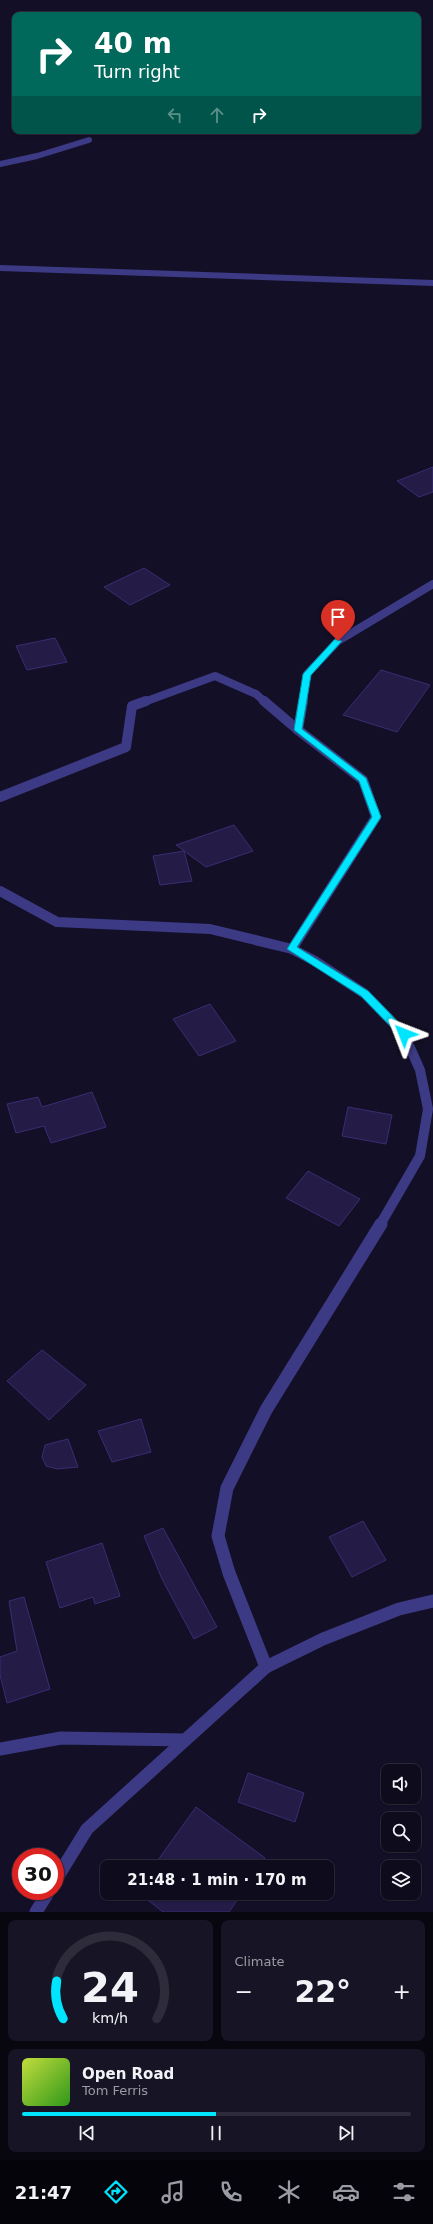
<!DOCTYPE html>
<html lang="en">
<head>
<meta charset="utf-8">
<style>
  body { margin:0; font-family:"DejaVu Sans",sans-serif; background:#171425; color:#f1f3f6; height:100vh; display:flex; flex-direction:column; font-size:15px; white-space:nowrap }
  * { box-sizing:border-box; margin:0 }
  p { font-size:13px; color:#9b9ba3 }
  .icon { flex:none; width:22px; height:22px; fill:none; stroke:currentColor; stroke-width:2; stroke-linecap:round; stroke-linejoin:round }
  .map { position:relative; height:1912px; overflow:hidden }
  .details { display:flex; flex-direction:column; gap:8px; padding:8px; background:#08060f; flex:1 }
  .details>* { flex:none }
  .hud { position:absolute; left:12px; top:12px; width:409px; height:122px; border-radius:8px; box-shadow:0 1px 3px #0004,0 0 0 1px #2e2b3b; background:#00695c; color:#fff; overflow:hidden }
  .tools { position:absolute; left:381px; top:1764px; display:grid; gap:8px }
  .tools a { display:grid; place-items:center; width:40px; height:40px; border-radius:8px; background:#0e0b1c; box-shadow:0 1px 3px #0004,0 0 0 1px #2e2b3b; font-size:20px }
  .speed { position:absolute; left:12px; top:1848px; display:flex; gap:8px; font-size:20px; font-weight:700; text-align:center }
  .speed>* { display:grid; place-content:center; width:52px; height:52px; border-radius:50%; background:#0e0b1c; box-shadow:0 1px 3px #0004,0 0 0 1px #2e2b3b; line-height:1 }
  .speed .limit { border:6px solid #d22; background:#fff; color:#111 }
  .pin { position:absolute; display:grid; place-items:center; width:34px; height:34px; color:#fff; margin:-41px -17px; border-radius:50% 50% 50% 0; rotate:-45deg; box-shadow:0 0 4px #0007 }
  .pin .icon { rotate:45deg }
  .me { position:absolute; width:44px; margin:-22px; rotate:315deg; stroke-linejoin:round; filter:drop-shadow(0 0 3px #0008) }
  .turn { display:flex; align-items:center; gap:14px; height:84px; padding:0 16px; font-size:18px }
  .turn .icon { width:52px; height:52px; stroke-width:2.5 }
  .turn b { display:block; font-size:28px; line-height:34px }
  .lanes { display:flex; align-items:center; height:38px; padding:0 16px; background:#0003; justify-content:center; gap:20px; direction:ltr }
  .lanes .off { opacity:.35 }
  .big { font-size:30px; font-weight:700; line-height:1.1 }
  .details .widget { flex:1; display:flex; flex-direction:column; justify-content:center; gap:6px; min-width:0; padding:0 14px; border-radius:8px; background:#171425 }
  .details .dial { align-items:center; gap:0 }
  .dial svg { height:104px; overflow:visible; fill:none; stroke:#2e2b3b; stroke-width:7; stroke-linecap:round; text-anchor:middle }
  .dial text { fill:#f1f3f6; stroke:none }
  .song { display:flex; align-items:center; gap:12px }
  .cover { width:48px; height:48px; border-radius:6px; background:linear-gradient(135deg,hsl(70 70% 55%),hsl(110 70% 35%)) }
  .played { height:4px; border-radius:2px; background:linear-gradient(90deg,#00e5ff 50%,#2e2b3b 50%) }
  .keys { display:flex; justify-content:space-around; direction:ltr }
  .heat { display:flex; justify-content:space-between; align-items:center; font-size:22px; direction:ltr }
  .details .tiles { flex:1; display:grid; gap:8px; grid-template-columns:1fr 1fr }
  .widget:last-child { grid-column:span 2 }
  .trip { position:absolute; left:100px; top:1860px; width:234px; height:40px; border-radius:8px; background:#0e0b1c; box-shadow:0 1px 3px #0004,0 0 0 1px #2e2b3b; font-weight:700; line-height:40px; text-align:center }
  .tab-bar { display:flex; height:64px; justify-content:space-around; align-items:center; background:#06040b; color:#9b9ba3 }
  .tab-bar .icon { width:28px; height:28px }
  .tab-bar .on { color:#00e5ff }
  .tab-bar b { font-size:18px; color:#f1f3f6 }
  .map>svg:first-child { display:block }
  .building { fill:#241b47; stroke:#3b2d73 }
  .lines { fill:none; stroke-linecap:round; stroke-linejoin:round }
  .service { stroke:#3d3a85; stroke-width:6 }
  .minor-far2 { stroke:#3d3a85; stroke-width:8 }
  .minor-far1 { stroke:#3d3a85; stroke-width:10 }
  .minor { stroke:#3d3a85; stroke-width:13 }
  .route { fill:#00e5ff; stroke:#0095a6 }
</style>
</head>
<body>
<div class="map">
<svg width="433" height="1912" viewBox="0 0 433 1912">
  <rect width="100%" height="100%" fill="#130f26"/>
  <g class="building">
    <polygon points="433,467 433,492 419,497 397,481"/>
    <polygon points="144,568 170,585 130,605 104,587"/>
    <polygon points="55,638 67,662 27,670 16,646"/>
    <polygon points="381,670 430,685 397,732 343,715"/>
    <polygon points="234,825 253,851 206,867 176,845"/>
    <polygon points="184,851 192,881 160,885 153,856"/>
    <polygon points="210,1004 236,1041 199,1056 173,1019"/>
    <polygon points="92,1092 106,1127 51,1143 44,1126 16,1133 7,1104 38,1097 42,1107"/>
    <polygon points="348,1107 392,1115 386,1144 342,1136"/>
    <polygon points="308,1171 360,1199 339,1226 286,1198"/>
    <polygon points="42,1350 86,1385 49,1420 7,1381"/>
    <polygon points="141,1419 151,1452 112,1462 98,1431"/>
    <polygon points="68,1439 78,1467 57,1469 46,1466 42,1457 45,1445"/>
    <polygon points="363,1521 386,1560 352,1577 329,1537"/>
    <polygon points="163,1528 217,1627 194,1639 162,1579 144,1536"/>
    <polygon points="102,1543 120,1596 95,1604 93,1597 60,1608 46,1562"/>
    <polygon points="24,1597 50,1689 7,1703 0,1675 0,1657 17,1651 9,1601"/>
    <polygon points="248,1773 304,1793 295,1822 238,1802"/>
    <polygon points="196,1807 265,1858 259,1867 153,1867"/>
    <polygon points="139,1893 242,1893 229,1912 163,1912"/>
  </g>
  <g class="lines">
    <g class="service">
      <polyline points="0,164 37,156 89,140"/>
      <polyline points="0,268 433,283"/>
    </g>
    <g class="minor-far2">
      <polyline points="144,702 215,676 256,694 265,702"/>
      <polyline points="303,702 307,674 338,641 433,584"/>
    </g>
    <g class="minor-far1">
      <polyline points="264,701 298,730"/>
      <polyline points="0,797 126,747 132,706 146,701"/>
      <polyline points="0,891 57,922 210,929 292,949 315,961 365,994 404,1034 420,1070 428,1109 420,1156 380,1225"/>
      <polyline points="292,949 376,817 363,780 298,730 303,701"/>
    </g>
    <g class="minor">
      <polyline points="266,1667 229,1573 218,1536 227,1488 266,1410 381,1224"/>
      <polyline points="0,1749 61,1738 185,1740"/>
      <polyline points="55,1881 87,1829 266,1667 323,1639 399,1609 433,1601"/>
      <polyline points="36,1912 49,1891"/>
    </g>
  </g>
  <polygon class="route" points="335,639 342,641 311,675 302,729 366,778 381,817 297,947 368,991 407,1031 407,1036 400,1036 361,996 287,949 372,817 359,781 294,730 303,674"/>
</svg>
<div class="tools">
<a><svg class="icon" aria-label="sound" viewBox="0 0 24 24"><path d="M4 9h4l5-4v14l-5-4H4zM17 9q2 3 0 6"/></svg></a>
<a><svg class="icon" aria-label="search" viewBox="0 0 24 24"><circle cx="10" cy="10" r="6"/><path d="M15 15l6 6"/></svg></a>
<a><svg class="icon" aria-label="layers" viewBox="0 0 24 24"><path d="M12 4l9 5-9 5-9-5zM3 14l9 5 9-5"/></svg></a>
</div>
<div class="speed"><div class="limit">30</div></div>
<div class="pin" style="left:338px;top:641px;background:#d93025"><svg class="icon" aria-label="arrive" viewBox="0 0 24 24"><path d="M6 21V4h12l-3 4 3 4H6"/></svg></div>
<svg class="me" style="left:404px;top:1034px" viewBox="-20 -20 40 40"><path d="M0-17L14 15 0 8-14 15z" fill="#00e5ff" stroke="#fff" stroke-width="4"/></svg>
<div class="trip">21:48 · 1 min · 170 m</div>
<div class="hud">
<div class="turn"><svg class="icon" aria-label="right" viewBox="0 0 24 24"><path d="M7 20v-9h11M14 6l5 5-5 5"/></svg><div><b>40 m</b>Turn right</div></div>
<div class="lanes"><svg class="icon off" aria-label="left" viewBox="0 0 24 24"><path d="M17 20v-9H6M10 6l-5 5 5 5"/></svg><svg class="icon off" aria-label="ahead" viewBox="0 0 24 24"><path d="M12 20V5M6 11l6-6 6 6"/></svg><svg class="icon" aria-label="right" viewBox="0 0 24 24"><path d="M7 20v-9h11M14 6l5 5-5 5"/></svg></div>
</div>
</div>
<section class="details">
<div class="tiles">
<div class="widget dial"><svg viewBox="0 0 100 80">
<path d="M14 69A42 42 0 1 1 86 69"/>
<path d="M14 69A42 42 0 0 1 9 40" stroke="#00e5ff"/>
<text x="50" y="56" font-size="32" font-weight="700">24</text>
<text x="50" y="72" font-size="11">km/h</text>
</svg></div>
<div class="widget"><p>Climate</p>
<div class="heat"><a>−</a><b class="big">22°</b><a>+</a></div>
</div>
<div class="widget">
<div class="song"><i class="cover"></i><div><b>Open Road</b><p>Tom Ferris</p></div></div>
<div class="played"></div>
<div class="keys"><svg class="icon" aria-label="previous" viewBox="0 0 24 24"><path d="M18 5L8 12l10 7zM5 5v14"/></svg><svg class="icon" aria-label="pause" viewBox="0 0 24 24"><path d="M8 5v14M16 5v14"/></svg><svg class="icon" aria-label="next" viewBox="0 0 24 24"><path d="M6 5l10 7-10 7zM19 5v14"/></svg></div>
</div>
</div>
</section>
<nav class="tab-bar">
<b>21:47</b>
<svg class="icon on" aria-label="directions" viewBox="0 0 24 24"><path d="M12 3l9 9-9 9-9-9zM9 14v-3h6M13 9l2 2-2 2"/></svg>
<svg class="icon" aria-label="music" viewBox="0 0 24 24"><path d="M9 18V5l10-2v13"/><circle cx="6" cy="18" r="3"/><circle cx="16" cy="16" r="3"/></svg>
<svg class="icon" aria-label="phone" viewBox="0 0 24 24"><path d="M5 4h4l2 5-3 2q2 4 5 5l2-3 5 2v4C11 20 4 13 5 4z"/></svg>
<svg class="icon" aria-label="climate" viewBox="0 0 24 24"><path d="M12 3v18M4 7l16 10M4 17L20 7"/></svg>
<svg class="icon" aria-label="car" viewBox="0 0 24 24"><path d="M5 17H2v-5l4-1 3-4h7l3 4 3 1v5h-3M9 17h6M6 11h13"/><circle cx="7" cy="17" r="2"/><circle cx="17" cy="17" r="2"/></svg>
<svg class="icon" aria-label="filters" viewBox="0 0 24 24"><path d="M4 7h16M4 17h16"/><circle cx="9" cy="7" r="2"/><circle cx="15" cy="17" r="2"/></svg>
</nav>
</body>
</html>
